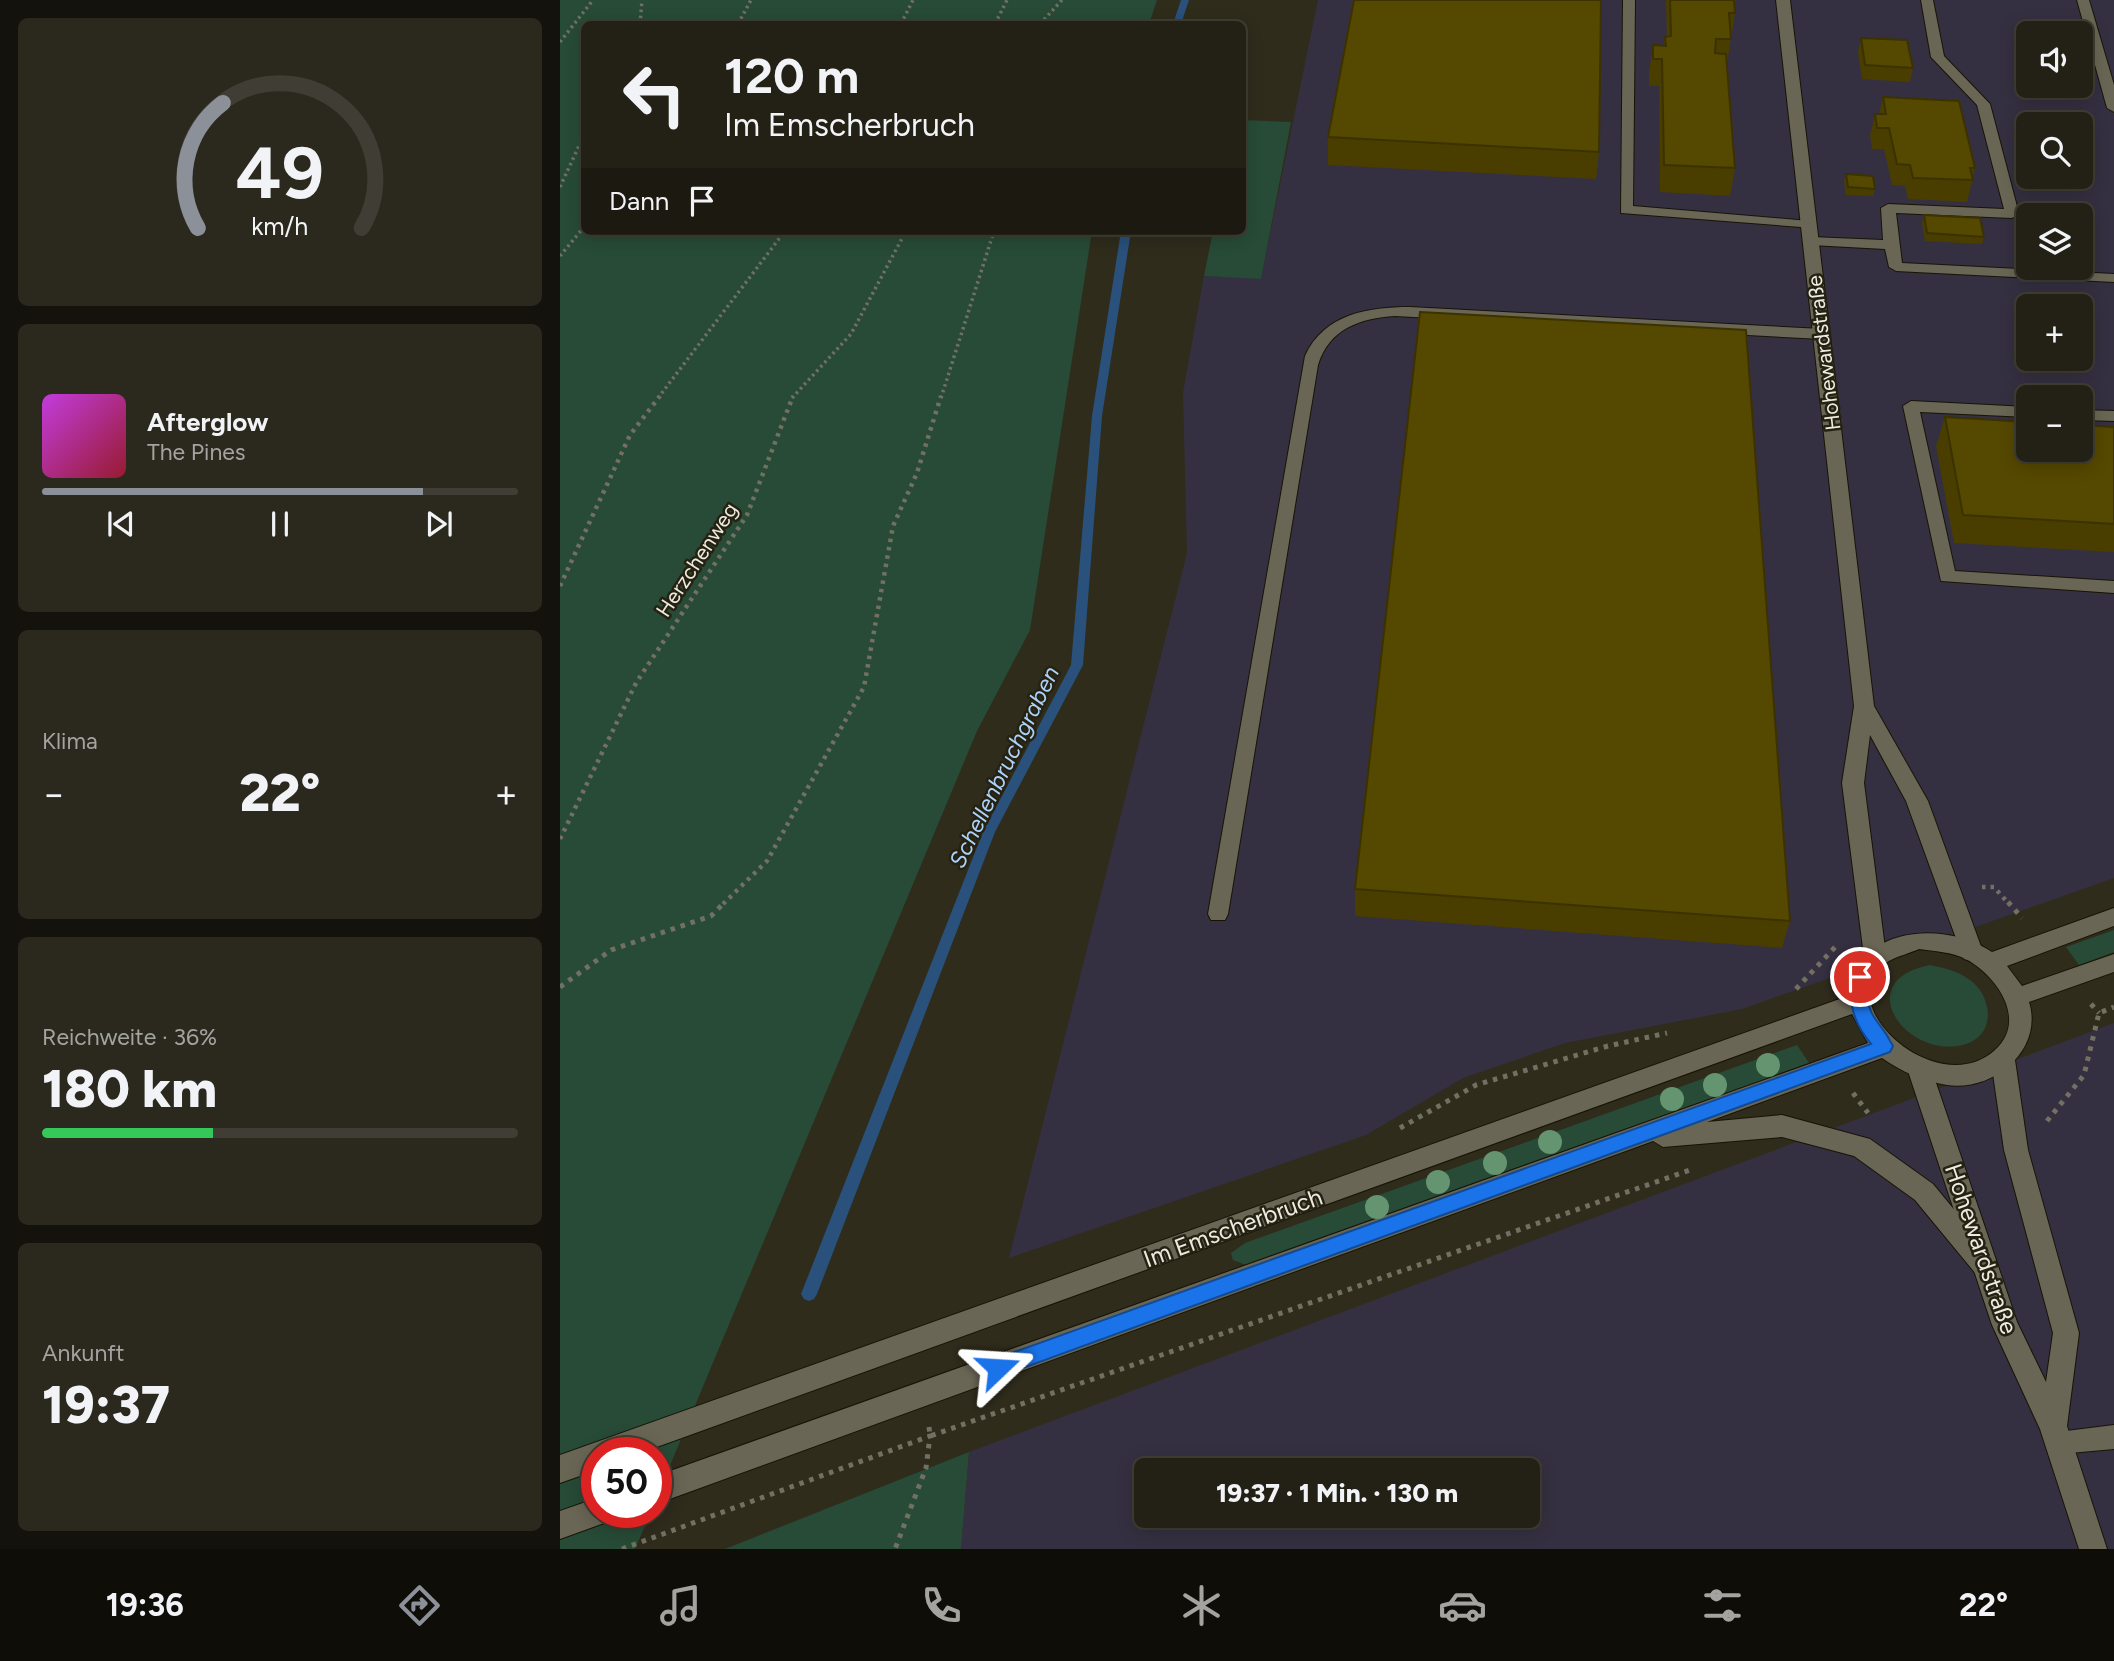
<!DOCTYPE html>
<html lang="de">
<head>
<meta charset="utf-8">
<style>
  body { margin:0; font-family:Figtree,sans-serif; background:#2b291e; color:#f1f3f6; height:100vh; display:flex; flex-direction:column; font-size:26px; white-space:nowrap }
  * { box-sizing:border-box; margin:0 }
  p { font-size:23px; color:#a3a3a0 }
  .icon { flex:none; width:38px; height:38px; fill:none; stroke:currentColor; stroke-width:2; stroke-linecap:round; stroke-linejoin:round }
  .map { position:relative; flex:1; overflow:hidden }
  .details { display:flex; flex-direction:column; gap:18px; padding:18px; background:#13120c; width:560px }
  .details>* { flex:none }
  .guide { position:absolute; left:21px; top:21px; width:665px; height:214px; border-radius:10px; box-shadow:0 4px 18px #0003,0 0 0 2px #403e34; background:#232115; color:#f1f3f6; overflow:hidden }
  .buttons { position:absolute; left:1456px; top:21px; display:grid; gap:14px }
  .buttons a { display:grid; place-items:center; width:77px; height:77px; border-radius:10px; background:#232115; box-shadow:0 4px 18px #0003,0 0 0 2px #403e34; font-size:35px }
  .speed { position:absolute; left:21px; top:1437px; display:flex; gap:14px; font-size:35px; font-weight:700; text-align:center }
  .speed>* { display:grid; place-content:center; width:91px; height:91px; border-radius:50%; background:#232115; box-shadow:0 4px 18px #0003,0 0 0 2px #403e34; line-height:1 }
  .speed .limit { border:10px solid #d22; background:#fff; color:#111 }
  .pin { position:absolute; display:grid; place-items:center; width:60px; height:60px; color:#fff; margin:-30px; border:4px solid #fff; border-radius:50%; box-shadow:0 2px 7px #0007 }
  .me { position:absolute; width:77px; margin:-38px; rotate:70deg; stroke-linejoin:round; filter:drop-shadow(0 0 5px #0008) }
  .turn { display:flex; align-items:center; gap:24px; height:147px; padding:0 28px; font-size:32px }
  .turn .icon { width:91px; height:91px; stroke-width:2.5 }
  .turn b { display:block; font-size:49px; line-height:60px }
  .then { display:flex; align-items:center; height:66px; padding:0 28px; background:#0003; gap:14px; font-size:26px }
  .big { font-size:52px; font-weight:800; line-height:1.1 }
  .details .tile { flex:1; display:flex; flex-direction:column; justify-content:center; gap:10px; min-width:0; padding:0 24px; border-radius:10px; background:#2b291e }
  .details .dial { align-items:center; gap:0 }
  .dial svg { height:182px; overflow:visible; fill:none; stroke:#403e34; stroke-width:7; stroke-linecap:round; text-anchor:middle }
  .dial text { fill:#f1f3f6; stroke:none }
  .song { display:flex; align-items:center; gap:21px }
  .cover { width:84px; height:84px; border-radius:10px; background:linear-gradient(135deg,hsl(290 70% 55%),hsl(350 70% 35%)) }
  .played { height:7px; border-radius:4px; background:linear-gradient(90deg,#8c9099 80%,#403e34 80%) }
  .keys { display:flex; justify-content:space-around; direction:ltr }
  .heat { display:flex; justify-content:space-between; align-items:center; font-size:38px; direction:ltr }
  .charge { height:10px; border-radius:5px; background:linear-gradient(90deg,#34c759 36%,#403e34 0) }
  .trip { position:absolute; left:574px; top:1458px; width:406px; height:70px; border-radius:10px; background:#232115; box-shadow:0 4px 18px #0003,0 0 0 2px #403e34; font-weight:800; line-height:70px; text-align:center }
  .menu { display:flex; height:112px; justify-content:space-around; align-items:center; background:#0e0d08; color:#a3a3a0 }
  .menu .icon { width:49px; height:49px }
  .menu .current { color:#8c9099 }
  .menu b { font-size:32px; color:#f1f3f6 }
  main { display:flex; flex:1; min-height:0 }
  .map>svg:first-child { display:block }
  .industrial { fill:#353041; fill-rule:evenodd }
  .green { fill:#274b36 }
  .lines { fill:none; stroke-linecap:round; stroke-linejoin:round }
  .stream { fill:#29517c; fill-rule:evenodd }
  .lane-casing { stroke:#171406; stroke-width:2 }
  .street-casing { stroke:#171406; stroke-width:2 }
  .secondary-casing { stroke:#171406; stroke-width:2 }
  .path-far2 { stroke:#727062; stroke-width:3.5; stroke-dasharray:2.5 3.5; stroke-linecap:butt }
  .path-far1 { stroke:#727062; stroke-width:4.5; stroke-dasharray:3.5 5; stroke-linecap:butt }
  .path { stroke:#727062; stroke-width:5; stroke-dasharray:4.5 6; stroke-linecap:butt }
  .lane { fill:#6a6655; fill-rule:evenodd }
  .street { fill:#6a6655; fill-rule:evenodd }
  .secondary { fill:#6a6655; fill-rule:evenodd }
  .tree { fill:#649470 }
  .wall { fill:#493e00 }
  .building { fill:#554800; stroke:#3c3200; stroke-width:2 }
  .route { fill:#1a73e8; stroke:#114b97; stroke-width:2 }
  .labels { text-anchor:middle; stroke-width:5; stroke-linejoin:round; paint-order:stroke }
  .street-label { font-size:21px; fill:#edebe1; stroke:#252212 }
  .water-label { font-size:23px; font-style:italic; fill:#add2fa; stroke:#252212 }
  .near-street-label { font-size:24px; fill:#edebe1; stroke:#252212 }
</style>
</head>
<body>
<main>
<section class="details">
<div class="tile dial"><svg viewBox="0 0 100 80">
<path d="M14 69A42 42 0 1 1 86 69"/>
<path d="M14 69A42 42 0 0 1 25 14" stroke="#8c9099"/>
<text x="50" y="56" font-size="32" font-weight="700">49</text>
<text x="50" y="72" font-size="11">km/h</text>
</svg></div>
<div class="tile">
<div class="song"><i class="cover"></i><div><b>Afterglow</b><p>The Pines</p></div></div>
<div class="played"></div>
<div class="keys"><svg class="icon" aria-label="previous" viewBox="0 0 24 24"><path d="M18 5L8 12l10 7zM5 5v14"/></svg><svg class="icon" aria-label="pause" viewBox="0 0 24 24"><path d="M8 5v14M16 5v14"/></svg><svg class="icon" aria-label="next" viewBox="0 0 24 24"><path d="M6 5l10 7-10 7zM19 5v14"/></svg></div>
</div>
<div class="tile"><p>Klima</p>
<div class="heat"><a>−</a><b class="big">22°</b><a>+</a></div>
</div>
<div class="tile"><p>Reichweite · 36%</p><b class="big">180 km</b><div class="charge"></div></div>
<div class="tile"><p>Ankunft</p><b class="big">19:37</b></div>
</section>
<div class="map">
<svg width="1554" height="1549" viewBox="0 0 1554 1549">
  <rect width="100%" height="100%" fill="#2f2c1c"/>
  <g class="industrial">
    <path d="M758,0h796v878l-372,131 -177,34 -102,35 -97,57 -357,123 178,-705 -4,-160 21,-117 57,2zM1468,33h53v53h-53zM1468,124h53v53h-53zM1468,215h53v53h-53zM1468,306h53v53h-53zM1468,397h53v53h-53z"/>
    <path d="M1554,1023v526h-1153l8,-97zM586,1470h382v46h-382z"/>
  </g>
  <g class="green">
    <polygon points="0,0 597,0 589,24 24,24 24,231 532,231 470,630 417,731 96,1499 96,1452 37,1452 37,1512 91,1512 75,1549 0,1549"/>
    <polygon points="683,120 731,122 701,279 644,276 653,231 682,231"/>
    <polygon points="1554,930 1554,952 1519,965 1506,947"/>
    <path d="M1370,965c14,3 28,6 40,15 22,16 27,54 -4,64 -58,18 -118,-63 -36,-79z"/>
    <polygon points="1237,1045 1249,1063 686,1265 673,1260 671,1253 685,1243"/>
    <polygon points="409,1452 401,1549 165,1549"/>
  </g>
  <g class="lines">
    <g class="stream">
      <polygon points="621,0 629,0 621,24 613,24"/>
      <polygon points="561,231 571,231 542,416 523,665 435,832 257,1294 254,1299 249,1301 244,1299 241,1294 423,832 511,665 532,416"/>
    </g>
    <g class="lane-casing">
      <g id="lane">
        <polygon points="1063,0 1075,0 1073,206 1249,221 1256,225 1254,228 1061,213"/>
        <polygon points="1361,0 1373,0 1384,56 1430,104 1459,214 1452,218 1336,213 1342,263 1554,274 1554,282 1336,271 1329,267 1325,249 1251,245 1244,241 1251,237 1323,240 1321,208 1328,204 1444,209 1417,105 1371,57"/>
        <polygon points="1517,0 1529,0 1554,85 1554,112 1547,108"/>
        <path d="M850,307l412,22 8,5 -8,5 -427,-23c-35,2 -66,13 -77,49l-90,549 -3,6h-14l-3,-6 97,-558c19,-42 63,-49 105,-49z"/>
        <polygon points="1351,401 1468,407 1468,417 1360,412 1395,571 1554,581 1554,593 1381,581 1343,406"/>
        <polygon points="1521,410 1554,411 1554,421 1521,420"/>
        <polygon points="1554,1425 1554,1449 1499,1454 1490,1451 1486,1442 1490,1433"/>
      </g>
    </g>
    <g class="street-casing">
      <g id="street">
        <polygon points="1216,0 1230,0 1314,706 1368,801 1423,952 1420,959 1412,961 1404,959 1401,952 1346,801 1310,735 1304,783 1326,956 1323,963 1315,965 1307,963 1304,956 1282,783 1294,706"/>
        <polygon points="1443,1050 1451,1053 1455,1060 1468,1150 1519,1333 1507,1426 1547,1549 1519,1549 1480,1429 1432,1325 1347,1068 1351,1061 1359,1058 1367,1061 1371,1068 1457,1322 1486,1382 1493,1333 1444,1150 1431,1060 1435,1053"/>
      </g>
    </g>
    <g class="secondary-casing">
      <g id="secondary">
        <path d="M1554,908v18l-107,40 15,20 92,-32v18l-85,30c15,48 -36,90 -82,83 -24,-4 -45,-13 -65,-27l-175,64 75,-7 88,24 63,45 61,74 4,8 -4,8 -9,4 -9,-4 -61,-74 -61,-44 -72,-19 -119,10 -10,-6 -997,363v-28l1212,-433 -16,-29 -1209,438h-46v18l-37,13v-28l1288,-459c6,-69 95,-77 144,-44zM1359,949c15,2 33,3 47,10 31,17 62,61 29,91 -58,53 -171,-49 -106,-89 9,-5 21,-8 30,-12z"/>
        <polygon points="37,1498 37,1512 51,1512 47,1522 0,1539 0,1511"/>
      </g>
    </g>
    <g class="path-far2">
      <polyline points="80,24 82,0"/>
      <polyline points="178,24 191,0"/>
      <polyline points="341,24 353,0"/>
      <polyline points="435,24 447,0"/>
      <polyline points="480,24 502,0"/>
      <polyline points="0,42 33,0"/>
      <polyline points="0,187 24,135"/>
      <polyline points="0,256 24,227"/>
      <polyline points="98,398 225,231"/>
      <polyline points="232,398 291,334 346,231"/>
      <polyline points="381,398 434,231"/>
    </g>
    <g class="path-far1">
      <polyline points="0,586 70,435 100,396"/>
      <polyline points="0,839 76,683 187,515 233,396"/>
      <polyline points="1422,887 1434,887 1449,904"/>
      <polyline points="163,904 207,861 304,687 333,526 357,473 381,396"/>
    </g>
    <g class="path">
      <polyline points="1448,902 1462,918"/>
      <polyline points="0,987 51,950 151,916 165,902"/>
      <polyline points="1236,989 1278,944"/>
      <polyline points="1531,1004 1539,1013"/>
      <polyline points="1293,1093 1308,1113"/>
      <polyline points="1487,1121 1524,1075 1539,1013 1554,1007"/>
      <polyline points="840,1128 916,1085 1048,1046 1107,1033"/>
      <polyline points="369,1427 370,1436 1130,1170"/>
      <polyline points="62,1549 370,1436 366,1468 335,1549"/>
    </g>
    <use href="#lane" class="lane"/>
    <use href="#street" class="street"/>
    <use href="#secondary" class="secondary"/>
  </g>
  <g class="tree">
    <circle cx="1208" cy="1065" r="12"/>
    <circle cx="1155" cy="1085" r="12"/>
    <circle cx="1112" cy="1099" r="12"/>
    <circle cx="990" cy="1142" r="12"/>
    <circle cx="935" cy="1163" r="12"/>
    <circle cx="878" cy="1182" r="12"/>
    <circle cx="817" cy="1207" r="12"/>
  </g>
  <g class="wall">
    <polygon points="1106,0 1174,0 1175,13 1167,63 1175,168 1170,196 1100,192 1099,86 1089,86 1089,72 1093,45 1104,46 1105,37 1107,37"/>
    <polygon points="1301,38 1353,68 1350,82 1302,79 1298,52"/>
    <polygon points="1323,97 1415,168 1407,202 1348,199 1345,186 1332,185 1324,149 1312,149 1310,135 1315,114 1319,114"/>
    <polygon points="768,137 1039,152 1036,179 768,165"/>
    <polygon points="1286,174 1315,189 1313,196 1286,195 1284,181"/>
    <polygon points="1364,215 1424,237 1422,244 1365,241 1362,223"/>
    <polygon points="1385,417 1554,427 1554,552 1394,543 1376,446"/>
    <polygon points="795,889 1230,921 1222,948 795,916"/>
  </g>
  <g class="building">
    <polygon points="794,0 1041,0 1039,152 768,137"/>
    <polygon points="1110,0 1174,0 1175,13 1169,13 1171,39 1156,39 1155,53 1166,54 1175,168 1104,165 1102,59 1093,59 1093,45 1106,46 1105,37 1111,36"/>
    <polygon points="1301,38 1347,40 1353,68 1305,65"/>
    <polygon points="1323,97 1399,101 1415,168 1410,168 1413,180 1353,178 1350,165 1337,164 1329,128 1317,128 1315,114 1326,114"/>
    <polygon points="1286,174 1313,176 1315,189 1288,187"/>
    <polygon points="1364,215 1420,218 1424,237 1367,233"/>
    <polygon points="860,312 1186,330 1230,921 795,889"/>
    <polygon points="1385,417 1468,422 1468,450 1521,450 1521,425 1554,427 1554,524 1403,515"/>
  </g>
  <path class="route" d="M1300,970l9,7c-4,46 7,35 24,69l-3,6 -892,325 -8,-2 -3,-7 3,-7 8,-3 873,-314c-18,-22 -22,-40 -20,-67z"/>
  <g class="labels">
    <g class="street-label">
      <text transform="translate(1264 353) rotate(-97)" y="7">Hohewardstraße</text>
      <text transform="translate(137 560) rotate(-57)" y="7">Herzchenweg</text>
    </g>
    <g class="water-label">
      <text transform="translate(444 767) rotate(-64)" y="8">Schellenbruchgraben</text>
    </g>
    <g class="near-street-label">
      <text transform="translate(673 1228) rotate(-20)" y="8">Im Emscherbruch</text>
      <text transform="translate(1421 1249) rotate(71)" y="8">Hohewardstraße</text>
    </g>
  </g>
</svg>
<div class="buttons">
<a><svg class="icon" aria-label="sound" viewBox="0 0 24 24"><path d="M4 9h4l5-4v14l-5-4H4zM17 9q2 3 0 6"/></svg></a>
<a><svg class="icon" aria-label="search" viewBox="0 0 24 24"><circle cx="10" cy="10" r="6"/><path d="M15 15l6 6"/></svg></a>
<a><svg class="icon" aria-label="layers" viewBox="0 0 24 24"><path d="M12 4l9 5-9 5-9-5zM3 14l9 5 9-5"/></svg></a>
<a>+</a>
<a>−</a>
</div>
<div class="speed"><div class="limit">50</div></div>
<div class="pin" style="left:1300px;top:977px;background:#d93025"><svg class="icon" aria-label="arrive" viewBox="0 0 24 24"><path d="M6 21V4h12l-3 4 3 4H6"/></svg></div>
<svg class="me" style="left:438px;top:1368px" viewBox="-20 -20 40 40"><path d="M0-17L14 15 0 8-14 15z" fill="#1a73e8" stroke="#fff" stroke-width="4"/></svg>
<div class="trip">19:37 · 1 Min. · 130 m</div>
<div class="guide">
<div class="turn"><svg class="icon" aria-label="left" viewBox="0 0 24 24"><path d="M17 20v-9H6M10 6l-5 5 5 5"/></svg><div><b>120 m</b>Im Emscherbruch</div></div>
<div class="then">Dann<svg class="icon" aria-label="arrive" viewBox="0 0 24 24"><path d="M6 21V4h12l-3 4 3 4H6"/></svg></div>
</div>
</div>
</main>
<nav class="menu">
<b>19:36</b>
<svg class="icon current" aria-label="directions" viewBox="0 0 24 24"><path d="M12 3l9 9-9 9-9-9zM9 14v-3h6M13 9l2 2-2 2"/></svg>
<svg class="icon" aria-label="music" viewBox="0 0 24 24"><path d="M9 18V5l10-2v13"/><circle cx="6" cy="18" r="3"/><circle cx="16" cy="16" r="3"/></svg>
<svg class="icon" aria-label="phone" viewBox="0 0 24 24"><path d="M5 4h4l2 5-3 2q2 4 5 5l2-3 5 2v4C11 20 4 13 5 4z"/></svg>
<svg class="icon" aria-label="climate" viewBox="0 0 24 24"><path d="M12 3v18M4 7l16 10M4 17L20 7"/></svg>
<svg class="icon" aria-label="car" viewBox="0 0 24 24"><path d="M5 17H2v-5l4-1 3-4h7l3 4 3 1v5h-3M9 17h6M6 11h13"/><circle cx="7" cy="17" r="2"/><circle cx="17" cy="17" r="2"/></svg>
<svg class="icon" aria-label="filters" viewBox="0 0 24 24"><path d="M4 7h16M4 17h16"/><circle cx="9" cy="7" r="2"/><circle cx="15" cy="17" r="2"/></svg>
<b>22°</b>
</nav>
</body>
</html>
